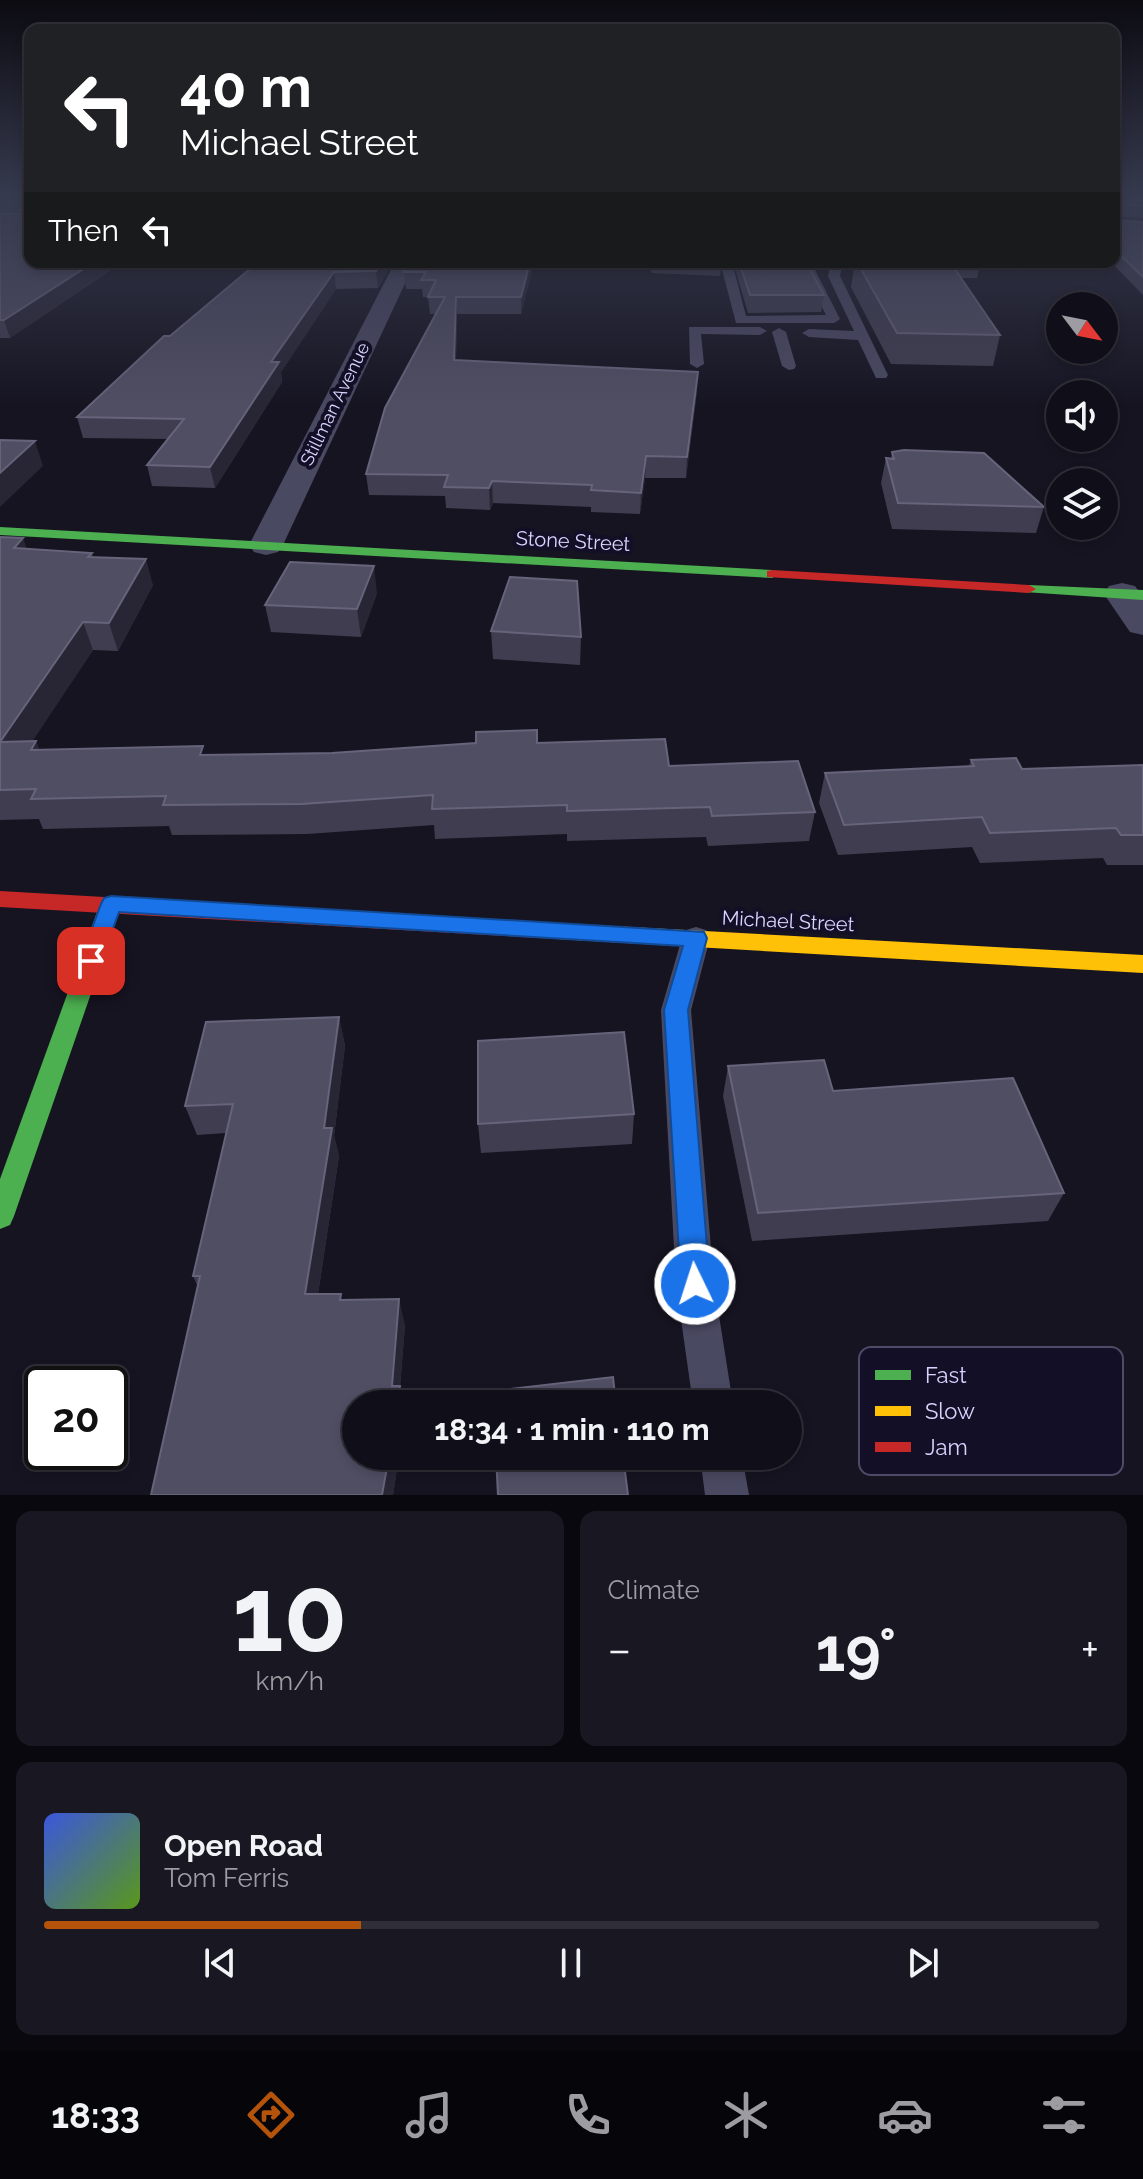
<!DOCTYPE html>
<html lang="en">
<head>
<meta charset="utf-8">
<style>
  body { margin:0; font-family:Raleway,sans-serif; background:#191822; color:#f1f3f6; height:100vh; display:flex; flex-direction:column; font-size:30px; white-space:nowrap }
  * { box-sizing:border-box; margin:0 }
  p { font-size:26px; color:#9c9ca2 }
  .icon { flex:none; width:44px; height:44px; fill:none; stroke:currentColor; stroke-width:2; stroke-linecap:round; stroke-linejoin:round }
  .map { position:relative; height:1495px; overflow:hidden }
  .panel { display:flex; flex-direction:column; gap:16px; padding:16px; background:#09080e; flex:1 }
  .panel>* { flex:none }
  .hud { position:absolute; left:24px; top:24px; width:1096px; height:244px; border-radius:16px; box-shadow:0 4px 12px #0003,0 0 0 2px #302f38; background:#202124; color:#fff; overflow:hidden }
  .needle { width:52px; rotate:122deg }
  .controls { position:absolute; left:1046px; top:292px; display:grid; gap:16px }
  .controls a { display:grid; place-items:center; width:72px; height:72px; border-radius:50%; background:#100f19; box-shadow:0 4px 12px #0003,0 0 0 2px #302f38; font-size:40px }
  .speed { position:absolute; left:24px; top:1366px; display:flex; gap:16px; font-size:40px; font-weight:700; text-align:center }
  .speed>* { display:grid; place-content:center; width:104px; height:104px; border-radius:50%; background:#100f19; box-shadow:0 4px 12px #0003,0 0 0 2px #302f38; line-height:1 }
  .speed .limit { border:4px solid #111; border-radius:12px; background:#fff; color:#111 }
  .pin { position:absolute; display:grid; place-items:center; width:68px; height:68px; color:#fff; margin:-34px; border-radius:16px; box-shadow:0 4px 12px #0006 }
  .me { position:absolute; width:88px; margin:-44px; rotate:356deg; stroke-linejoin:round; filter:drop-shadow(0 0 6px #0008) }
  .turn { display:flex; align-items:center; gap:28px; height:168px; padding:0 24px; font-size:36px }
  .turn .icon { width:104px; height:104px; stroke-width:2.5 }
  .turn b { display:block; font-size:56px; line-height:68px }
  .then { display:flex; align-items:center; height:76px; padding:0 24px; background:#0003; gap:16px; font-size:30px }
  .big { font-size:60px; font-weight:700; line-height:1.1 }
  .panel .tile { flex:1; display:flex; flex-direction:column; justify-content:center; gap:12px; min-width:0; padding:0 28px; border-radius:16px; background:#191822 }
  .panel .dial { align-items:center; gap:0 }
  .dial b { font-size:104px; line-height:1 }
  .song { display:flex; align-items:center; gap:24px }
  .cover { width:96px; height:96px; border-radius:12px; background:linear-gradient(135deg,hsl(230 70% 55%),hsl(90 70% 35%)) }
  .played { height:8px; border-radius:4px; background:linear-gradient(90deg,#b45309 30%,#302f38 30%) }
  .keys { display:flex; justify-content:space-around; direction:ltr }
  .heat { display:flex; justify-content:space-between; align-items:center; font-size:44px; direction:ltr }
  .panel .tiles { flex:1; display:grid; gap:16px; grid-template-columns:1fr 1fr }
  .tile:last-child { grid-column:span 2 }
  .trip { position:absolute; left:342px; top:1390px; width:460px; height:80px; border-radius:40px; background:#100f19; box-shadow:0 4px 12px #0003,0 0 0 2px #302f38; font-weight:700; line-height:80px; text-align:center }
  .menu { display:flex; height:128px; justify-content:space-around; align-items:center; background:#06060a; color:#9c9ca2 }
  .menu .icon { width:56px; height:56px }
  .menu .on { color:#b45309 }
  .menu b { font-size:36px; color:#f1f3f6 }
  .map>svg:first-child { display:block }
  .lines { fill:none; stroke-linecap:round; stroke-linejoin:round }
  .lane { fill:#4a4962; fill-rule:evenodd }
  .street { fill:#4a4962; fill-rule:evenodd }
  .fast { fill:#4caf50; fill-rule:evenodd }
  .slow { fill:#ffc107; fill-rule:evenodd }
  .jam { fill:#c62828; fill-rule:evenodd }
  .wall { fill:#403d50 }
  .shaded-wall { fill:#282635 }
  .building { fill:#504e63; stroke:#66637b; stroke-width:2 }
  .route { fill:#1a73e8; stroke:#114b97; stroke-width:2 }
  .labels { text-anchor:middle; stroke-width:8; stroke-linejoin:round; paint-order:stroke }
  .far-street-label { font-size:18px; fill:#d9d4ff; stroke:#130f26 }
  .street-label { font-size:20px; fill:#d9d4ff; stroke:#130f26 }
  .key { fill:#130f26; stroke:#4e4a67; stroke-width:2 }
  .key-label { font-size:22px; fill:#d9d4ff }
</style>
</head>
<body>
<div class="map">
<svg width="1143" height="1495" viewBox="0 0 1143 1495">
  <rect width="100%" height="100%" fill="#161421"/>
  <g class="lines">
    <g class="lane">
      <polygon points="720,262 732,262 746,316 826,315 799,262 811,262 840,319 834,323 736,323"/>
      <polygon points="831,262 843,262 840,276 888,375 886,378 876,378 858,340 809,337 802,333 809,329 854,331 828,276"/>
      <polygon points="689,327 760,327 767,331 760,335 701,334 704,364 697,368 690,364"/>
      <polygon points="779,328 786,332 796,366 794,369 789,370 782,366 772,332"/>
      <polygon points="696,927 706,930 710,938 691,1010 714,1284 733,1404 693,1404 676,1284 661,1010 682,938 686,930"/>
      <polygon points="700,1456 742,1456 749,1495 705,1495"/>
    </g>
    <g class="street">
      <polygon points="395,262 415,262 283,545 278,552 266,555 254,552 249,545"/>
      <polygon points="1122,583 1135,586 1143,597 1143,635 1130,632 1104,594 1109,586"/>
    </g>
    <g class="fast">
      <polygon points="0,527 772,570 779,574 772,578 0,535"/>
      <polygon points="1029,585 1143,590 1143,600 1024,592 1022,589"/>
      <polygon points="111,896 118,898 122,904 14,1216 10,1225 0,1229 0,1179 100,904 104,898"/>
    </g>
    <polygon class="slow" points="557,923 1143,955 1143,973 557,939 549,937 546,931 549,925"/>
    <g class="jam">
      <polygon points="772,570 1029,585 1036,589 1029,593 767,577 767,571"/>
      <polygon points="0,891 557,923 565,925 568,931 565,937 557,939 0,907"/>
    </g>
  </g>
  <g class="wall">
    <polygon points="0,197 30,197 30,262 123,262 10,338 0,338 0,214 28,214 28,213 0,213"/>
    <polygon points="1114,197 1143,197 1143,218 1115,216 1115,220 1143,222 1143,295 1111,262 1114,262"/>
    <polygon points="258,262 393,262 378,288 336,289 281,372 282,382 215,488 152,486 147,465 167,439 83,438 77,417"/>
    <polygon points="408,262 534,262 521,314 457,314 456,361 697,391 686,478 645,478 640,514 591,512 591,507 493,503 490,510 446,508 445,496 369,495 366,474 436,314 430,314 428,297 423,297 422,289 406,289 404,272"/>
    <polygon points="652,262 722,262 720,276 651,273"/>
    <polygon points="733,262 806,262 824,295 821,312 748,313"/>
    <polygon points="855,262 980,262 980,264 977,278 961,278 1000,335 993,366 891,364 851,287"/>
    <polygon points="892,452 1044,507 1036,533 892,529 881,483 886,458 891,458"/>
    <polygon points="0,537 27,549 92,553 93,557 153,585 118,651 93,650 32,741 36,741 39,750 206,755 332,753 537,743 669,766 815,812 809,841 708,846 706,837 567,841 567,834 435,839 434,825 307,834 172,835 169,826 43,829 39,819 0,820"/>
    <polygon points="377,593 361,637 271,632 265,605"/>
    <polygon points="491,631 581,637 580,665 493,659"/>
    <polygon points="971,760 1022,769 1143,765 1143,865 1107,865 1103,858 980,863 972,847 838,855 819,803 825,773 969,766"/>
    <polygon points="339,1017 345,1046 334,1136 339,1156 318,1294 343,1300 405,1325 400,1387 405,1404 356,1404 399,1456 393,1495 151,1495 198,1287 193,1276 226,1133 197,1135 185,1106"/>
    <polygon points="728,1066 1064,1193 1048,1221 752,1241 723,1096"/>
    <polygon points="634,1114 632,1144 481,1153 478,1124"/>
  </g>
  <g class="shaded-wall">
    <polygon points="94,262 123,262 10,338 4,320"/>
    <polygon points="382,262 393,262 378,288 376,271"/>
    <polygon points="530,262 534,262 521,314 521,297"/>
    <polygon points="334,272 336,289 281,372 282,382 215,488 210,467 271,362"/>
    <polygon points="456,297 457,314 455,380 454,360"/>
    <polygon points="698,372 697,391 686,478 687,457"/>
    <polygon points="35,441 43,466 0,507 0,473"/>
    <polygon points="646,456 645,478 640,514 641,493"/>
    <polygon points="492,481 493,503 490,510 489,488"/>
    <polygon points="23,538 32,564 14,548"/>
    <polygon points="146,559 153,585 118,651 109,623"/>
    <polygon points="374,566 377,593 361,637 357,609"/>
    <polygon points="83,622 93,650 12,772 0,742"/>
    <polygon points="36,741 48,771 31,750"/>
    <polygon points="339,1017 345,1046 334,1136 339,1156 314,1320 305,1294 324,1128"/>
    <polygon points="399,1299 405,1325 400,1387 405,1404 397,1404 392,1386"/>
    <polygon points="389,1456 399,1456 393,1495 382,1495"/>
  </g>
  <g class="building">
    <polygon points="0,197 30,197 30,262 94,262 4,320 0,320 0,214 28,214 28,198"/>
    <polygon points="1114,197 1143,197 1143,206 1115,204 1115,220 1143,222 1143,277 1114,249 1114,227 1120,227 1114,223"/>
    <polygon points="258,262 382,262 376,271 334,272 271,362 279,362 210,467 147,465 184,419 77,417 164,336 170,336"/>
    <polygon points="408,262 530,262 521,297 456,297 454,360 698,372 687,457 646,456 641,493 591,490 592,485 492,481 489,488 444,487 448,475 366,474 385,408 445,297 428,297 436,280 421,280 426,272 404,272"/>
    <polygon points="739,262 806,262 824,295 750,295"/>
    <polygon points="857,262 950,262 1000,335 897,333"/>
    <polygon points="950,262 980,262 980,264 951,264"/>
    <polygon points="0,440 35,441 0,473"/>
    <polygon points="904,450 984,453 1044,507 898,503 886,458 894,459 892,452"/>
    <polygon points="0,537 23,538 14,548 92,553 88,557 146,559 109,623 83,622 0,742"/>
    <polygon points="290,562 374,566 357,609 265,605"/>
    <polygon points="510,577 577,581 581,637 491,631"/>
    <polygon points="537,730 537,743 665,739 669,766 798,761 815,812 712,816 710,807 567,811 567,805 432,809 433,795 301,804 163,805 166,796 31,799 36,789 0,790 0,742 36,741 31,750 203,746 200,755 332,753 476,743 476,732"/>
    <polygon points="1016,758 1022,769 1143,765 1143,835 1121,835 1116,828 990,833 982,817 844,825 825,773 974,766 971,760"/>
    <polygon points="339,1017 324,1128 332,1128 305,1294 341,1294 340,1300 399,1299 392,1386 400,1386 397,1404 356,1404 356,1456 389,1456 382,1495 151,1495 200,1276 193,1276 233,1104 185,1106 206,1022"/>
    <polygon points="624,1032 634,1114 478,1124 478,1041"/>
    <polygon points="824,1060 833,1091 1013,1078 1064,1193 758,1213 728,1066"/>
    <polygon points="613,1377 616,1404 493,1404 493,1391"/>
    <polygon points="496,1456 623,1456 628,1495 498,1495"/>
  </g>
  <linearGradient id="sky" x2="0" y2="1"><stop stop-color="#0c0b12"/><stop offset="0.48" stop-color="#363a4e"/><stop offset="1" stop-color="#363a4e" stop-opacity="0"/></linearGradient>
  <rect width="1143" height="407" fill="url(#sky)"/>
  <polygon class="route" points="111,896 704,932 707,938 688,1010 710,1284 706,1295 695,1299 685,1295 681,1284 664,1010 683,946 119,912 99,967 91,970 83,967 80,961 101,904 104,898"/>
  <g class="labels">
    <g class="far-street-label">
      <text transform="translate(335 404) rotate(-64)" y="6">Stillman Avenue</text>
    </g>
    <g class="street-label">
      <text transform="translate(573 541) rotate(3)" y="7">Stone Street</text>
      <text transform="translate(788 921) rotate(3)" y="7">Michael Street</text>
    </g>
  </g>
  <rect x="859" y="1347" width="264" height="128" rx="12" class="key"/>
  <rect x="875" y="1370" width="36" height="10" fill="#4caf50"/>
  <rect x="875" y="1406" width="36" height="10" fill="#ffc107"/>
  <rect x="875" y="1442" width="36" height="10" fill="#c62828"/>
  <g class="key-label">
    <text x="925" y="1383">Fast</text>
    <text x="925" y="1419">Slow</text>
    <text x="925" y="1455">Jam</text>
  </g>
</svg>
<div class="controls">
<a><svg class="needle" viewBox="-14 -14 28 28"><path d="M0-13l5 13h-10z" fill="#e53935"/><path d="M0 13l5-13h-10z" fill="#9c9ca2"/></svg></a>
<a><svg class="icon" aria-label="sound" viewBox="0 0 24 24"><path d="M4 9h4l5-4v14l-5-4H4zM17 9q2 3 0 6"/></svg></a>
<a><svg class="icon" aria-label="layers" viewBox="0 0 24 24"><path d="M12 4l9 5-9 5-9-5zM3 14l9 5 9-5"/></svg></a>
</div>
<div class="speed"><div class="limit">20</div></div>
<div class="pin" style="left:91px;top:961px;background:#d93025"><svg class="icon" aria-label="arrive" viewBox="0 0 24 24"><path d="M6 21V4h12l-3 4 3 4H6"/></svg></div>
<svg class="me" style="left:695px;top:1284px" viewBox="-20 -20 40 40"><circle r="17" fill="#1a73e8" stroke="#fff" stroke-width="3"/><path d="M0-11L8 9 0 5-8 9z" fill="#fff"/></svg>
<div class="trip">18:34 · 1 min · 110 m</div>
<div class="hud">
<div class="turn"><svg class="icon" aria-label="left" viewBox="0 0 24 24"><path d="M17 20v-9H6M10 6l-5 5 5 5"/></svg><div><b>40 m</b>Michael Street</div></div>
<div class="then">Then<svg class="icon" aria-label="left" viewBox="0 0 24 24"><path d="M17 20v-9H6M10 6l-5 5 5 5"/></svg></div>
</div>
</div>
<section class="panel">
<div class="tiles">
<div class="tile dial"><b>10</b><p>km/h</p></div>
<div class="tile"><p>Climate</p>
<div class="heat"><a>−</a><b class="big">19°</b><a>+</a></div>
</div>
<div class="tile">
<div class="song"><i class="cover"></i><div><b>Open Road</b><p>Tom Ferris</p></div></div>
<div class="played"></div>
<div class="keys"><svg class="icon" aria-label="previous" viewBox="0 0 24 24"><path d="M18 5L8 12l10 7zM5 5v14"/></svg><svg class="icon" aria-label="pause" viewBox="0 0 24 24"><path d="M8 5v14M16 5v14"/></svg><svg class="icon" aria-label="next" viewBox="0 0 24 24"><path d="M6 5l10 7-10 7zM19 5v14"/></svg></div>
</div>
</div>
</section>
<nav class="menu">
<b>18:33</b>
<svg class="icon on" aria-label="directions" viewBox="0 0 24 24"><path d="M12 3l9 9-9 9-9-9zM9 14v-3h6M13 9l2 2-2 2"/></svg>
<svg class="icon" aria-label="music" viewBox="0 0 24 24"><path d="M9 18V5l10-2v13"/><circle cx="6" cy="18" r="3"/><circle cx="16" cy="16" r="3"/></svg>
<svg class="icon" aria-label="phone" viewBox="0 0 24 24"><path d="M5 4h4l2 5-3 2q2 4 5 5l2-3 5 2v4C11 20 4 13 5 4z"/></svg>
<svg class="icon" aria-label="climate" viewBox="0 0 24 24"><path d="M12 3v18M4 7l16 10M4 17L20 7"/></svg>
<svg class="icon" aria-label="car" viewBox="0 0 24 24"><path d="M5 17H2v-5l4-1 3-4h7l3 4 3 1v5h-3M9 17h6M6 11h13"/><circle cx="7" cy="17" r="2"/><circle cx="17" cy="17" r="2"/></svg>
<svg class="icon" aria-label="filters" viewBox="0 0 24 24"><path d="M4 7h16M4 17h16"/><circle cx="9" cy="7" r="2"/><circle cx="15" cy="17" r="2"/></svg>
</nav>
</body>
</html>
